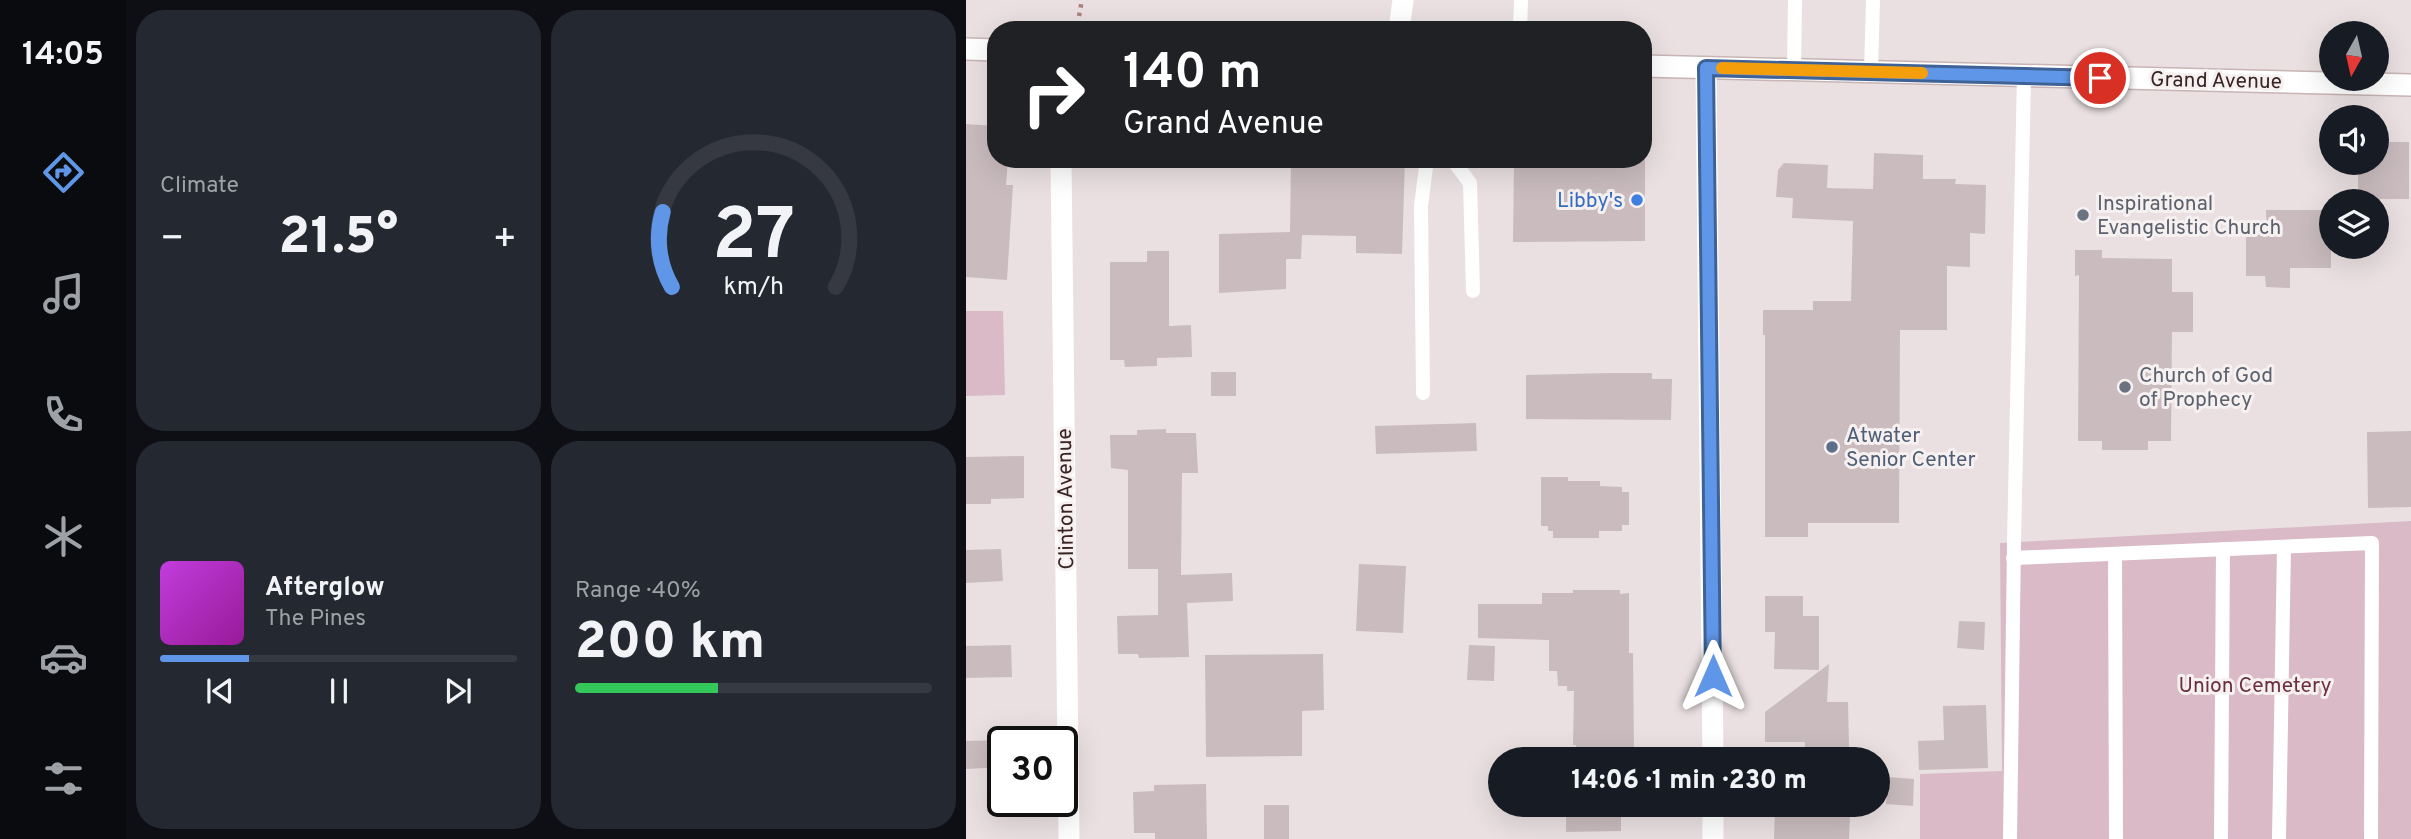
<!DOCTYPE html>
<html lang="en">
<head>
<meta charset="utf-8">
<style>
  body { margin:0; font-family:Overpass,sans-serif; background:#242831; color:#f1f3f6; height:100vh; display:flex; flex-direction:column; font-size:26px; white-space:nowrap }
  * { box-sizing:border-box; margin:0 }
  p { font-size:23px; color:#9ea1a6 }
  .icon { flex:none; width:38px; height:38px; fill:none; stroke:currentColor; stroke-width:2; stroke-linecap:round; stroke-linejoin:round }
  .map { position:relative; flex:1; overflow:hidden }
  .sheet { display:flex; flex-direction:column; gap:10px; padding:10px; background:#0d0f14; width:840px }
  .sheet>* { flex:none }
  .banner { position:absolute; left:21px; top:21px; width:665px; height:147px; border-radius:28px; box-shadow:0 7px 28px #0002; background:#202124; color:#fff; overflow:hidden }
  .needle { width:46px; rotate:188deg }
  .tools { position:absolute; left:1353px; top:21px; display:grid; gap:14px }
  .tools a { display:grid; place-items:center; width:70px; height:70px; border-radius:50%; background:#171b24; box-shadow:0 7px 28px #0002; font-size:35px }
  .speed { position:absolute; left:21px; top:726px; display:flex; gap:14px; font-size:35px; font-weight:700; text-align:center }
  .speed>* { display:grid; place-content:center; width:91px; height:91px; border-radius:50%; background:#171b24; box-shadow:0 7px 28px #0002; line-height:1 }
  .speed .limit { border:4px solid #111; border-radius:10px; background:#fff; color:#111 }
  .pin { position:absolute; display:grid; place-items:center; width:60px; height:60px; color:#fff; margin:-30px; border:4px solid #fff; border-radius:50%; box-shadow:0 2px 7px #0007 }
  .me { position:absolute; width:77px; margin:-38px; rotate:0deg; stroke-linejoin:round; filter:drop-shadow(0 0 5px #0008) }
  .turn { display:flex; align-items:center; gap:24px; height:147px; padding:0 21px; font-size:32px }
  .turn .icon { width:91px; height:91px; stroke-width:2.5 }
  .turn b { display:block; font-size:49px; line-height:60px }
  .big { font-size:52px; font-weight:800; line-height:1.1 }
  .sheet .widget { flex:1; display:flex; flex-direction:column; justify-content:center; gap:10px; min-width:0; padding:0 24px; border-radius:28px; background:#242831 }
  .sheet .dial { align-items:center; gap:0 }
  .dial svg { height:182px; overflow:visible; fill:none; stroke:#363941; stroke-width:7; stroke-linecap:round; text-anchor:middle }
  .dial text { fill:#f1f3f6; stroke:none }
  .song { display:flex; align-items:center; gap:21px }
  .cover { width:84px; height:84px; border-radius:10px; background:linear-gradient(135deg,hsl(290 70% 55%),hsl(300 70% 35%)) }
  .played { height:7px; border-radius:4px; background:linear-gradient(90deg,#6096e7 25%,#363941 25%) }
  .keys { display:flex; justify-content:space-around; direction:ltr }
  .heat { display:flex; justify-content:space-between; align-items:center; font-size:38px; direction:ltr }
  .charge { height:10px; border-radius:5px; background:linear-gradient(90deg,#34c759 40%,#363941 0) }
  .sheet .tiles { flex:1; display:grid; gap:10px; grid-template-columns:repeat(2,1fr) }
  .trip { position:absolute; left:522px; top:747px; width:402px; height:70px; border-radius:35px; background:#171b24; box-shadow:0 7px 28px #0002; font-weight:800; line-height:70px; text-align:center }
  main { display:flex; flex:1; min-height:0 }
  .menu { display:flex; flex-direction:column; width:126px; justify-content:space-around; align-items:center; background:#090b0e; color:#9ea1a6 }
  .menu .icon { width:49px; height:49px }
  .menu .selected { color:#6096e7 }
  .menu b { font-size:32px; color:#f1f3f6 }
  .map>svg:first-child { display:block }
  .green { fill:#d9bac6 }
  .building { fill:#cabcbe }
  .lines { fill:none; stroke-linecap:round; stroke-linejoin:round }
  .secondary-casing { stroke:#c8b4b4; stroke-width:24 }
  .path { stroke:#ab8482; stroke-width:4.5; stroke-dasharray:3.5 5; stroke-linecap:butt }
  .lane { stroke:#fff; stroke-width:14 }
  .street { stroke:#fff; stroke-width:21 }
  .secondary { stroke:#fff; stroke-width:21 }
  .route-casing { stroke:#3e6296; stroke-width:18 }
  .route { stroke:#6096e7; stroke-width:12 }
  .slow { stroke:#f59e0b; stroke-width:12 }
  .shop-dot { fill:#3f7fe0; stroke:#f6f0f1; stroke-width:2.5 }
  .worship-dot { fill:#6b7280; stroke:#f6f0f1; stroke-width:2.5 }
  .service-dot { fill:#5c6f8a; stroke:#f6f0f1; stroke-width:2.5 }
  .labels { text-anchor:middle; stroke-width:6; stroke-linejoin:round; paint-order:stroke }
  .street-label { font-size:21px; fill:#382422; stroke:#f6f0f1 }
  .shop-label { font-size:21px; fill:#366cbe; stroke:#f6f0f1; text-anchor:end }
  .worship-label { font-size:21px; fill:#5b616d; stroke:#f6f0f1; text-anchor:start }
  .service-label { font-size:21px; fill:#4e5e75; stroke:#f6f0f1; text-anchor:start }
  .park-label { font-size:21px; fill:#6c2f3f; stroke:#f6f0f1 }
</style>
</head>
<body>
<main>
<nav class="menu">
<b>14:05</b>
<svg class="icon selected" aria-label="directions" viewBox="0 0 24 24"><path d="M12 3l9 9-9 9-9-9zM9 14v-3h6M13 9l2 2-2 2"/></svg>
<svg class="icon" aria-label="music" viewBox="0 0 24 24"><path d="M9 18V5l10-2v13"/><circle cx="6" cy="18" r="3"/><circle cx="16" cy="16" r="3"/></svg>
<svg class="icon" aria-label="phone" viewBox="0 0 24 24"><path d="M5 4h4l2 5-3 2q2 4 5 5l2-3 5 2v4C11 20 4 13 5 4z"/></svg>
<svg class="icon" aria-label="climate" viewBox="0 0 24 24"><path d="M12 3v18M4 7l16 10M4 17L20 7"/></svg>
<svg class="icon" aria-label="car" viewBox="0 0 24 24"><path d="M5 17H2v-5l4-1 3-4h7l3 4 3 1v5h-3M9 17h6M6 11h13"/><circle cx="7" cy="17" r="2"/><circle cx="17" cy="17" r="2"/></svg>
<svg class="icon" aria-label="filters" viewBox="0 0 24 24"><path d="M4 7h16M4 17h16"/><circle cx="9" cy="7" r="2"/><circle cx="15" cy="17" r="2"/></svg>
</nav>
<section class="sheet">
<div class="tiles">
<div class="widget"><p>Climate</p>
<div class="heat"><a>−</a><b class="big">21.5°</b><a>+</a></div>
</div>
<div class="widget dial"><svg viewBox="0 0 100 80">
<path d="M14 69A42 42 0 1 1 86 69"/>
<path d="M14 69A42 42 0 0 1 10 36" stroke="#6096e7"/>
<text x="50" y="56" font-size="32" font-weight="700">27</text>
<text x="50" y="72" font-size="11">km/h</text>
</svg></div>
<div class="widget">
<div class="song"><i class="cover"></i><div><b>Afterglow</b><p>The Pines</p></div></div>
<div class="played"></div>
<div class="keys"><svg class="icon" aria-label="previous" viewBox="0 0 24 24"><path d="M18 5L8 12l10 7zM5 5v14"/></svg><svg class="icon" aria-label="pause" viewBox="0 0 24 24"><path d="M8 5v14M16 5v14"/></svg><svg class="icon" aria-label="next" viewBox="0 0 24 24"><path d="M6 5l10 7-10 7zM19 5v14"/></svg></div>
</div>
<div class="widget"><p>Range · 40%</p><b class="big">200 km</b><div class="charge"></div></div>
</div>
</section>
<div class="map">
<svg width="1445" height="839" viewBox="0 0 1445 839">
  <rect width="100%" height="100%" fill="#eae0e1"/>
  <g class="green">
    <polygon points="0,311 37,311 39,395 0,396"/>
    <polygon points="1445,521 1445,839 954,839 954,774 1036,771 1034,543"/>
  </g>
  <g class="building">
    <polygon points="0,124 30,126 30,159 42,159 40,185 47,185 41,280 0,277"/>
    <polygon points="1410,142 1443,142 1443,199 1392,199 1392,163 1410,163"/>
    <polygon points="908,153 957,155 957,179 990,179 989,184 1020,185 1019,234 1004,233 1004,267 981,266 981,330 934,330 933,523 842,523 842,537 799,537 799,335 797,335 797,310 847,310 847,301 885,301 887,221 826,218 827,198 810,197 812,170 818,163 862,165 861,188 907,189"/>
    <polygon points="325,159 439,159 436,254 390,253 390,236 336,235 335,259 320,259 320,289 253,293 253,234 324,232"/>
    <polygon points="548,159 679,159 679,241 547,242"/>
    <polygon points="1300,210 1365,210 1365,268 1324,268 1324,288 1300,287 1299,276 1280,276 1280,234 1301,235"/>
    <polygon points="1109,250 1136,250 1136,258 1206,259 1206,292 1227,292 1227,332 1206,332 1205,441 1182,441 1182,450 1136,450 1136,441 1112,441 1113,275 1109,276"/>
    <polygon points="181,251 203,251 203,326 225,325 226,357 191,358 191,366 159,367 158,360 144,360 144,262 181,262"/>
    <rect x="245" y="372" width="25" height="24"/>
    <polygon points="645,373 686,373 686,379 706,379 705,420 560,419 560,375"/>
    <polygon points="510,423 511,451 410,454 409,426"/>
    <polygon points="200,429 200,433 230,433 232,473 216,473 215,575 266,573 267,601 221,603 223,657 173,658 172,654 152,654 151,616 192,615 192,569 162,569 162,470 145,468 144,435 171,435 171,430"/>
    <polygon points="1445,431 1445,507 1402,508 1401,432"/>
    <polygon points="58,456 58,498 25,499 25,504 0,504 0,457"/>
    <polygon points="575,477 602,477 602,481 634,481 634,486 656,487 656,492 663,492 663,525 656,525 656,531 633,531 633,538 587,538 587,531 582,531 582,526 575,526"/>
    <polygon points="35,549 37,581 0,583 0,550"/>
    <polygon points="393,564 440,566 437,633 390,631"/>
    <polygon points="607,590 654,590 654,594 663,593 663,653 667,653 668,752 610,752 610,745 607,745 608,691 601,691 601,686 592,686 591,671 583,671 583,640 512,638 512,604 576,604 576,593 607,593"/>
    <polygon points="799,596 837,596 837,616 853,616 853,670 808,669 809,632 799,632"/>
    <polygon points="993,621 1019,622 1018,650 991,648"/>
    <polygon points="45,645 46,677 0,678 0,646"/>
    <polygon points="503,645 529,646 528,681 501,680"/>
    <polygon points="357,654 358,710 336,711 336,756 240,757 239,655"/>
    <polygon points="863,664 861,702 882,702 883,747 839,748 839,742 799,742 799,712"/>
    <polygon points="1020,705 1022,768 953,770 952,741 978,740 977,706"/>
    <polygon points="37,740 37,767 0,769 0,741"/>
    <polygon points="922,777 948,779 947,806 920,804"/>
    <polygon points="240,784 241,839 189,839 189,833 168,833 167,792 188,791 188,785"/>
    <rect x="298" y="805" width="25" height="34"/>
    <polygon points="600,805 655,805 655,831 600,832"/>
    <polygon points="820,805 860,805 860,814 884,815 883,839 808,839 809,811 820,811"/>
  </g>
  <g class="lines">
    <g class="secondary-casing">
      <g id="secondary">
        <polyline points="0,49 30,50"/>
        <polyline points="677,66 1445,85"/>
      </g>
    </g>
    <polyline class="path" points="113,16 116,0"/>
    <g class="lane">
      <polyline points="554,30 555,0"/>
      <polyline points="828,70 829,0"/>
      <polyline points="905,72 907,0"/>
      <polyline points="486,159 504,183 507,291"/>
      <polyline points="457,393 455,206 461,159"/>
      <polyline points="1149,554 1150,839"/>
      <polyline points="1047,558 1406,543 1405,839"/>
      <polyline points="1044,839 1048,543 1058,76"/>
      <polyline points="1255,839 1257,549"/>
      <polyline points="1313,839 1318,547"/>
    </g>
    <g class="street">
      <polyline points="433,30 437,0"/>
      <polyline points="740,68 747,760"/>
      <polyline points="95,159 103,839"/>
      <polyline points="747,805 747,839"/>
    </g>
    <use href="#secondary" class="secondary"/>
  </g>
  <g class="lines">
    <g class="route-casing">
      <polyline id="route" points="747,676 740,68 1134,78"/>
    </g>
    <use href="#route" class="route"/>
    <polyline class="slow" points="756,68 956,73"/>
  </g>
  <circle class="shop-dot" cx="671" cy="200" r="7"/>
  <g class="worship-dot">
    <circle cx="1117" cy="215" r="7"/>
    <circle cx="1159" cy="387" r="7"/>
  </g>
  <circle class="service-dot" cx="866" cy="447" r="7"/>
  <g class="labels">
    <g class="street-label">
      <text transform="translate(1250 80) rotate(1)" y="7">Grand Avenue</text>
      <text transform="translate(99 499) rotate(-91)" y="7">Clinton Avenue</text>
    </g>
    <g class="shop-label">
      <text x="657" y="207">Libby's</text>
    </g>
    <g class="worship-label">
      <text x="1131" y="210">Inspirational<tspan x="1131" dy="24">Evangelistic Church</tspan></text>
      <text x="1173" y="382">Church of God<tspan x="1173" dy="24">of Prophecy</tspan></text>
    </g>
    <g class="service-label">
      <text x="880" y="442">Atwater<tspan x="880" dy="24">Senior Center</tspan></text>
    </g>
    <g class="park-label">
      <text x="1289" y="692">Union Cemetery</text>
    </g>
  </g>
</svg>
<div class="tools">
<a><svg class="needle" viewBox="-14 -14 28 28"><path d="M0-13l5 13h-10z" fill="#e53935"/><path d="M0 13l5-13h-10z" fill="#9ea1a6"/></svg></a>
<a><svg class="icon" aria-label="sound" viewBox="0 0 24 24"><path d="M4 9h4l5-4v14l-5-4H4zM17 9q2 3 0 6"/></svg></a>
<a><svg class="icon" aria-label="layers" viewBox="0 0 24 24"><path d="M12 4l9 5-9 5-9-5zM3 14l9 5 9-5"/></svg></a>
</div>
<div class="speed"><div class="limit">30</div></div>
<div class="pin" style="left:1134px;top:78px;background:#d93025"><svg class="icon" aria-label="arrive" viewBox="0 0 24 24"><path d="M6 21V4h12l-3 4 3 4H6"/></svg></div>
<svg class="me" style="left:747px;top:676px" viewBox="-20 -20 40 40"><path d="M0-17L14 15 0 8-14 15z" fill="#6096e7" stroke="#fff" stroke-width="4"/></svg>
<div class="trip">14:06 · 1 min · 230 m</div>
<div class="banner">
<div class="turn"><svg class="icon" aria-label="right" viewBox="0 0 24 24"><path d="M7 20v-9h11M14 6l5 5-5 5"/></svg><div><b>140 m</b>Grand Avenue</div></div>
</div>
</div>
</main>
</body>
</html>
